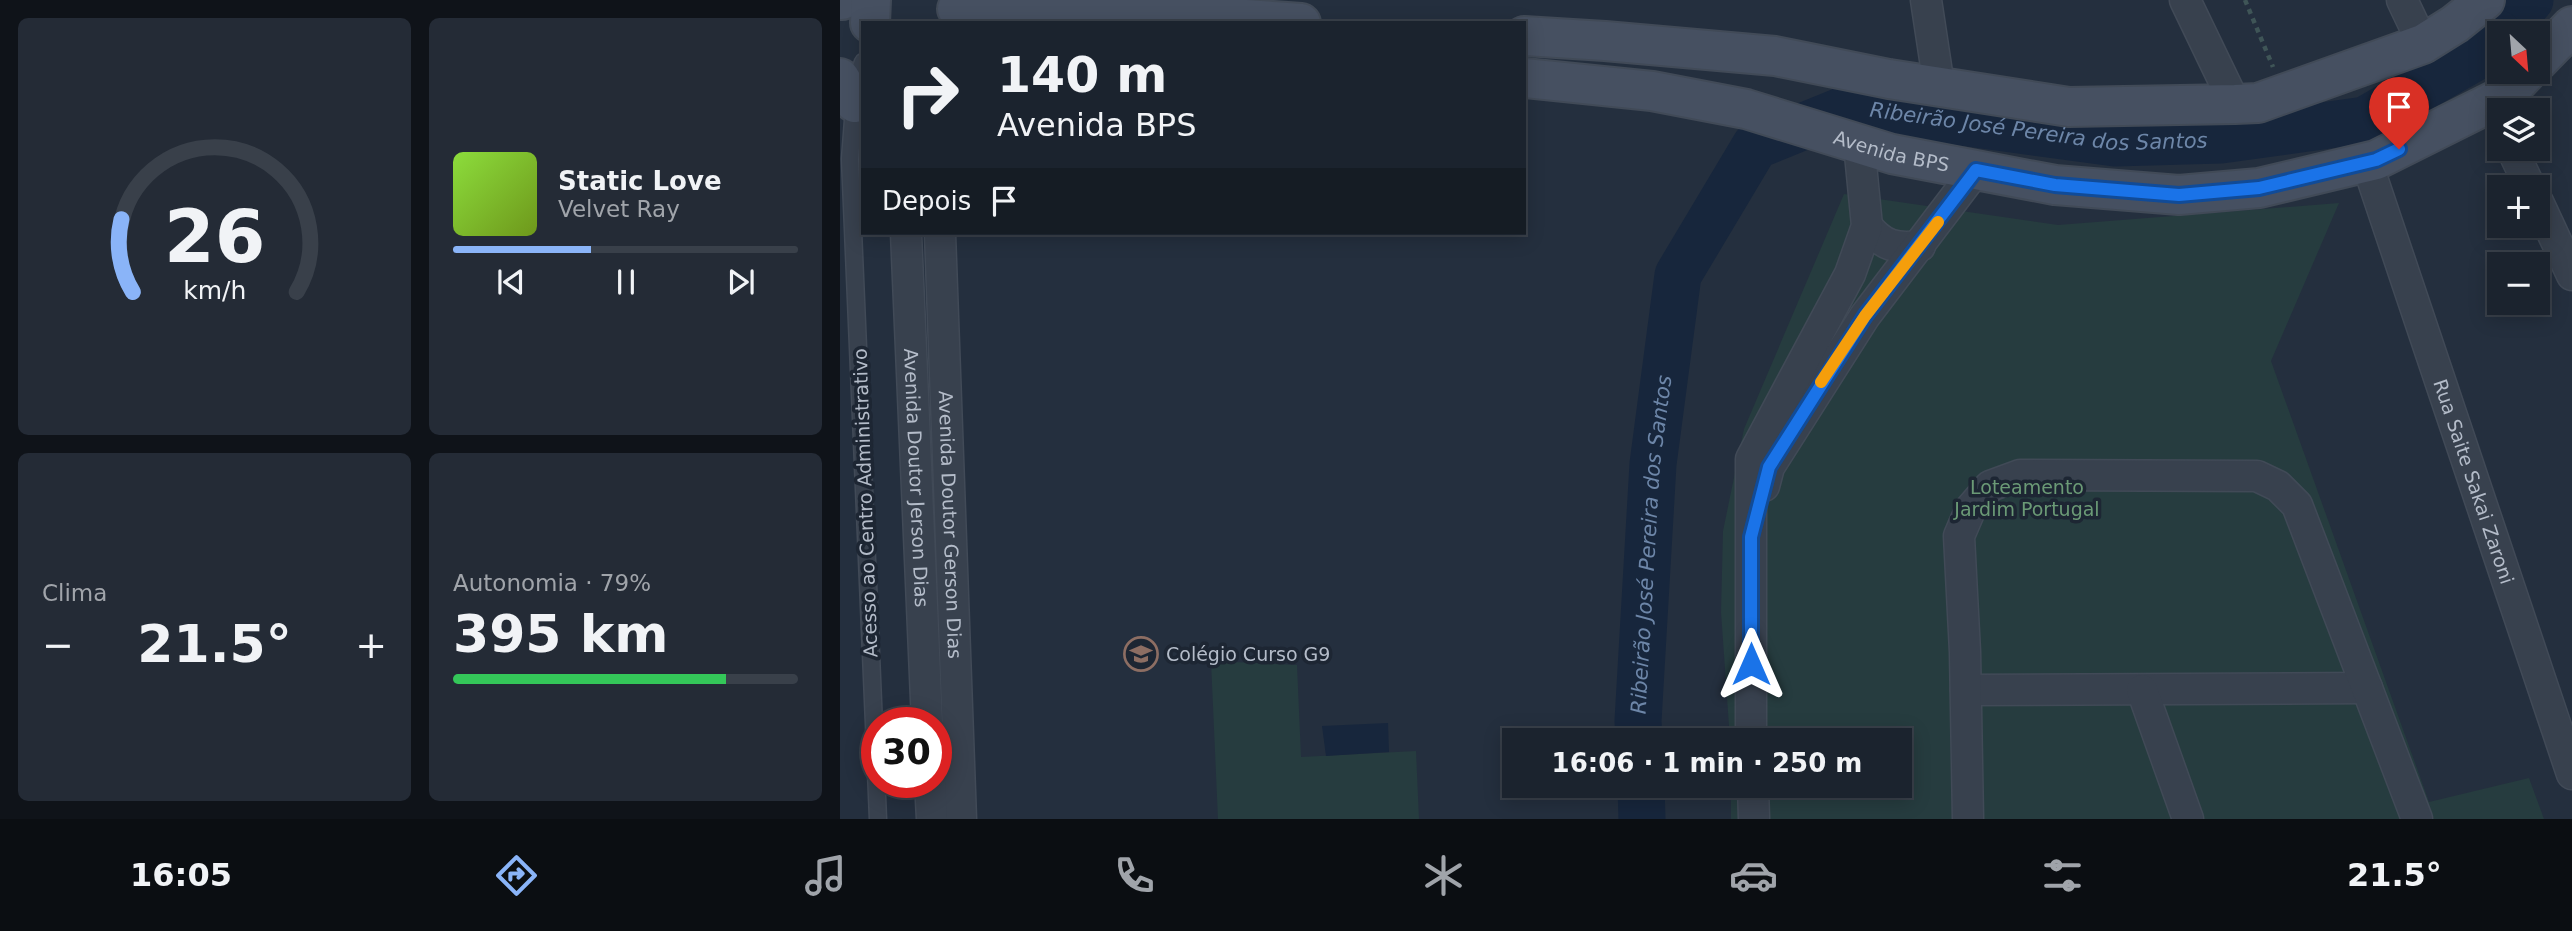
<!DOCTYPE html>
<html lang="pt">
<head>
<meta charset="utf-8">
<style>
  body { margin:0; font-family:"DejaVu Sans",sans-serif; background:#242b36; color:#f1f3f6; height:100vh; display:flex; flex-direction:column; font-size:26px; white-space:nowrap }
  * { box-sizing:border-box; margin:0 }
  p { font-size:23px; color:#a0a4aa }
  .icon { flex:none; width:38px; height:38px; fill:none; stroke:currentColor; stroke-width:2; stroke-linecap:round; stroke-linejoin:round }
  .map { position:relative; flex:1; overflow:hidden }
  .details { display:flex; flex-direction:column; gap:18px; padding:18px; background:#0f1319; width:840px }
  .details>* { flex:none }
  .banner { position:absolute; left:21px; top:21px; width:665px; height:214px; border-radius:0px; box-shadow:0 4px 18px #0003,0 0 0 2px #39404a; background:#1b232e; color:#f1f3f6; overflow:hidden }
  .needle { width:46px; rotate:154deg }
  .buttons { position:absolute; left:1647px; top:21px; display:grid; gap:14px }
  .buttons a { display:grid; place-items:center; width:63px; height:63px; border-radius:0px; background:#1b232e; box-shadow:0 4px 18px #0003,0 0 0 2px #39404a; font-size:35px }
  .speed { position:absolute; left:21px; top:707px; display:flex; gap:14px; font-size:35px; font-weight:700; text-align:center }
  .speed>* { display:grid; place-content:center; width:91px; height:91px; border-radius:50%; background:#1b232e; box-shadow:0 4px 18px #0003,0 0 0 2px #39404a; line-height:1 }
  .speed .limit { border:10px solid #d22; background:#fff; color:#111 }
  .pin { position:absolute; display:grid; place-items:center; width:60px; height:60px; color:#fff; margin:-72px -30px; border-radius:50% 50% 50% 0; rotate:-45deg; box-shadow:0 0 7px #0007 }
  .pin .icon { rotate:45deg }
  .me { position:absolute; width:77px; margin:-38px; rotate:0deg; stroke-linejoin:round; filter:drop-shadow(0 0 5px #0008) }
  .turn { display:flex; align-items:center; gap:24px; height:147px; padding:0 21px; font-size:32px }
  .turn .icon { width:91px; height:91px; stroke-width:2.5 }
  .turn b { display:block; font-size:49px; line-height:60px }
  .then { display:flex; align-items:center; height:66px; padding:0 21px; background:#0003; gap:14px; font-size:26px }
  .big { font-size:52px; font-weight:800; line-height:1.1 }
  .details .tile { flex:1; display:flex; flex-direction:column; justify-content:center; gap:10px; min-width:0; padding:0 24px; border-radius:10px; background:#242b36 }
  .details .dial { align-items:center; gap:0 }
  .dial svg { height:182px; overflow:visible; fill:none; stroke:#39404a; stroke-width:7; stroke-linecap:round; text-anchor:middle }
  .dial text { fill:#f1f3f6; stroke:none }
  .song { display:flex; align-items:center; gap:21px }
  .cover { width:84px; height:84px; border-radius:10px; background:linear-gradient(135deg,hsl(90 70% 55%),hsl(80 70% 35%)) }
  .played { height:7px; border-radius:4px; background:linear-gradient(90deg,#8ab4f8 40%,#39404a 40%) }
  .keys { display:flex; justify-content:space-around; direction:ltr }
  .heat { display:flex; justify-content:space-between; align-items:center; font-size:38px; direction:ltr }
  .charge { height:10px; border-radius:5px; background:linear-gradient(90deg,#34c759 79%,#39404a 0) }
  .details .tiles { flex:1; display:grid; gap:18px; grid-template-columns:repeat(2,1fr) }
  .trip { position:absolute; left:662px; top:728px; width:410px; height:70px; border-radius:0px; background:#1b232e; box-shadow:0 4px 18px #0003,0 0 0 2px #39404a; font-weight:800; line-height:70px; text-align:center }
  .tabs { display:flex; height:112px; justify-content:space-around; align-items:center; background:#0b0e12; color:#a0a4aa }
  .tabs .icon { width:49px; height:49px }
  .tabs .active { color:#8ab4f8 }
  .tabs b { font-size:32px; color:#f1f3f6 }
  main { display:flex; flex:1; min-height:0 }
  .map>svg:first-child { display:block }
  .green { fill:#263c3f }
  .water { fill:#17263c }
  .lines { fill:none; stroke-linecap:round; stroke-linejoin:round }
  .river { stroke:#17263c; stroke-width:47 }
  .lane-casing { stroke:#414a57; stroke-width:19 }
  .street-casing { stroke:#414a57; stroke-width:33 }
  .secondary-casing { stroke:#414a57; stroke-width:42 }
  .path { stroke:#3f5557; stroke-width:4.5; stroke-dasharray:5 5; stroke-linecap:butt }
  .lane { stroke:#38414e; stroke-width:16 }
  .street { stroke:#38414e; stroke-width:30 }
  .secondary { stroke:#465061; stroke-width:38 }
  .route-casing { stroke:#114b97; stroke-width:18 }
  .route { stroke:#1a73e8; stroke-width:12 }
  .slow { stroke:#f59e0b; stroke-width:12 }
  .labels { text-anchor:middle; stroke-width:7; stroke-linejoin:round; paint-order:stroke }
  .street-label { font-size:19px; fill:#b4bcc9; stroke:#1d2633 }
  .park-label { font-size:19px; fill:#6b9a76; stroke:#1d2633 }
  .poi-label { font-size:19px; fill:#b4bcc9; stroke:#1d2633; text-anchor:start }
  .water-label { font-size:21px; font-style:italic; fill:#6d86a8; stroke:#1d2633 }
</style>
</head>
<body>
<main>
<section class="details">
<div class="tiles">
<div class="tile dial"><svg viewBox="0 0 100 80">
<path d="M14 69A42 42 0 1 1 86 69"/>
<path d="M14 69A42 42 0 0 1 9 37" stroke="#8ab4f8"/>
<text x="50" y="56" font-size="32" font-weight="700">26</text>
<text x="50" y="72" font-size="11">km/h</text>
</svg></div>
<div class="tile">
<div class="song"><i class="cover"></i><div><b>Static Love</b><p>Velvet Ray</p></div></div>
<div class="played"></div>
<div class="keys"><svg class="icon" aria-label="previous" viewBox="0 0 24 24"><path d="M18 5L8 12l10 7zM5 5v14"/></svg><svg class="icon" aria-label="pause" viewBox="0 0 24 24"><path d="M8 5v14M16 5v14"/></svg><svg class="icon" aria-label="next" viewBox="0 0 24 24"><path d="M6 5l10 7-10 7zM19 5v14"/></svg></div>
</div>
<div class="tile"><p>Clima</p>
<div class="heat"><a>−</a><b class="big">21.5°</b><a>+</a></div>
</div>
<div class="tile"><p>Autonomia · 79%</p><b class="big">395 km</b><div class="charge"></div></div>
</div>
</section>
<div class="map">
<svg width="1732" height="819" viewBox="0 0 1732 819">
  <rect width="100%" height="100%" fill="#242f3e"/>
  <g class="green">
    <polygon points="1004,194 1218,225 1499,203 1431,361 1589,802 1689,778 1704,819 891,819 891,786 1059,786 1059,740 890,740 881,612 883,531 904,429"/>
    <polygon points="371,661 457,665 461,757 576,751 579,819 378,819"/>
  </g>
  <polygon class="water" points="548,723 549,752 486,756 482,726"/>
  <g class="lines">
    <g class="river">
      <polyline points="1660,33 1690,0"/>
      <path id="s1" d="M799,740l-1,-19 15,-257 25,-189 77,-129 96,-39 264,36 106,-3 144,-20 116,-66 18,-20"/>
      <polyline points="801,786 802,819"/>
    </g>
    <g class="lane-casing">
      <polyline id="lane" points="23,62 16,81 10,159 38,819"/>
    </g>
    <g class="street-casing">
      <g id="street">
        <polyline points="1086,0 1099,86"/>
        <polyline points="1345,0 1395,104"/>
        <polyline points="1562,0 1583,44"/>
        <polyline points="1672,149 1690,187"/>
        <path id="s2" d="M1527,163l205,611"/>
        <polyline points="1698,202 1732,275"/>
        <path d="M1027,226c16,20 29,23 53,20"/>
        <path id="s3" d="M66,233l21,490"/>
        <path id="s4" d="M100,233l21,586"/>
        <polyline points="924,486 929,467 1025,316 1136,170"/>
        <polyline points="1126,690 1527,688"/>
        <polyline points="1302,690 1348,819"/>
        <polyline points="911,740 911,459 1010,274 1027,226 1019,144"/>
        <polyline points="90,782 92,819"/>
        <polyline points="913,786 914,819"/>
        <polyline points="1128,819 1125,652 1119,536 1131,508 1150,486 1180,475 1417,476 1438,486 1457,505 1577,819"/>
      </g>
    </g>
    <g class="secondary-casing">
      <g id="secondary">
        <polyline points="0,0 2,0"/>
        <polyline points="117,9 365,16 461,23"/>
        <polyline points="30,23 31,0"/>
        <polyline points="684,36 765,41 935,56 1049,79 1229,107 1395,104 1418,103 1583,44 1615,24 1645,0"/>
        <polyline points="1698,61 1732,26"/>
        <polyline points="0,78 15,103"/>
        <path id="s5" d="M684,78l128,13 94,18 146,45 163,31 124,10 80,-7 117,-28 128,-64 23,-24"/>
      </g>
    </g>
    <polyline class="path" points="1405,0 1433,67"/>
    <use href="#lane" class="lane"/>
    <use href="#street" class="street"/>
    <use href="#secondary" class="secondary"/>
  </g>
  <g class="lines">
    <g class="route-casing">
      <polyline id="route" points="911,664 911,537 929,467 1025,316 1136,170 1215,185 1339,195 1419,188 1536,160 1559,149"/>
    </g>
    <use href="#route" class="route"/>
    <polyline class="slow" points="981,382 1025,316 1098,222"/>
  </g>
  <defs>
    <g id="school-ring" transform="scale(1.75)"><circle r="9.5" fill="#1d2633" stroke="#8d6e63" stroke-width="1.5"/><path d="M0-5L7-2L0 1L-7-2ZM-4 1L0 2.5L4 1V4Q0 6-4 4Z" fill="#8d6e63"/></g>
  </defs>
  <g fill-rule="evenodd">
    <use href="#school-ring" x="301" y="654"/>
  </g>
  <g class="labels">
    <g class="street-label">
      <text dy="7" stroke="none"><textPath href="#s5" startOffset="376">Avenida BPS</textPath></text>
      <text dy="7" stroke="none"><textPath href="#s3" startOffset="245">Avenida Doutor Jerson Dias</textPath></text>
      <text dy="7" stroke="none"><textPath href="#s2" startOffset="336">Rua Saite Sakai Zaroni</textPath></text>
      <text transform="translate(25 503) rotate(-92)" y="7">Acesso ao Centro Administrativo</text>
      <text dy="7" stroke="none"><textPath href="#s4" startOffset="292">Avenida Doutor Gerson Dias</textPath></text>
    </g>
    <g class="park-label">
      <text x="1187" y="494">Loteamento<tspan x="1187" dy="22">Jardim Portugal</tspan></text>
    </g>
    <g class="poi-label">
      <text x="326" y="661">Colégio Curso G9</text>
    </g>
    <g class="water-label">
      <text dy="7" stroke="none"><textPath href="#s1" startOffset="910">Ribeirão José Pereira dos Santos</textPath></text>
      <text dy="7" stroke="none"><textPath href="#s1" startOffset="196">Ribeirão José Pereira dos Santos</textPath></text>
    </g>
  </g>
</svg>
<div class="buttons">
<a><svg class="needle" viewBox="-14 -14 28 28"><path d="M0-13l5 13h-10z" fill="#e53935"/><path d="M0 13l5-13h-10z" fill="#a0a4aa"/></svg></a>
<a><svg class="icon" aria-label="layers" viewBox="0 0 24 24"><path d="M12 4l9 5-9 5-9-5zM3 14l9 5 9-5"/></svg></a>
<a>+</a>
<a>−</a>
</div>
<div class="speed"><div class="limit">30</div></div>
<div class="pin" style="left:1559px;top:149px;background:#d93025"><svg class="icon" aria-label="arrive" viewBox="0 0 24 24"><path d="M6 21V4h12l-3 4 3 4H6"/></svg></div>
<svg class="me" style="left:911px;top:664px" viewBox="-20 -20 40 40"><path d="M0-17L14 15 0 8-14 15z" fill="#1a73e8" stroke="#fff" stroke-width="4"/></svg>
<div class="trip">16:06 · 1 min · 250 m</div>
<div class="banner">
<div class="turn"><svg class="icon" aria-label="right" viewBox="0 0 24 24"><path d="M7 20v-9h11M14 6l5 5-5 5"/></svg><div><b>140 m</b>Avenida BPS</div></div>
<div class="then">Depois<svg class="icon" aria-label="arrive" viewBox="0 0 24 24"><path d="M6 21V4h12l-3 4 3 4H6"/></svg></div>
</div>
</div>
</main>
<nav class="tabs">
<b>16:05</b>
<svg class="icon active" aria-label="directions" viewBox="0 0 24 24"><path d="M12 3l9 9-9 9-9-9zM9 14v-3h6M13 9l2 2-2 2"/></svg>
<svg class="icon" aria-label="music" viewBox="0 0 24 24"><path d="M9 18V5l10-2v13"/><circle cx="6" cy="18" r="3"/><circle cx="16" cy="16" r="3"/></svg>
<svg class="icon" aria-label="phone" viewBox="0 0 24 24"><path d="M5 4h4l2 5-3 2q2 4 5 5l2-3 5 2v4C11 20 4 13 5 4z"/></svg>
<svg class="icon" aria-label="climate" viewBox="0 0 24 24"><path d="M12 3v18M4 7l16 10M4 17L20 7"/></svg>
<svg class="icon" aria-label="car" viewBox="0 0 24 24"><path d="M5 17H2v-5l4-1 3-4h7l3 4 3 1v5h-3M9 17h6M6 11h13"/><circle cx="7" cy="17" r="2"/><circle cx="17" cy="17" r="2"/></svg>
<svg class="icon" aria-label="filters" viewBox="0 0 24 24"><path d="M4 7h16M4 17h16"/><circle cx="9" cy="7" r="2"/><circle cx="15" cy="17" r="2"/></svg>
<b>21.5°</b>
</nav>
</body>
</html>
